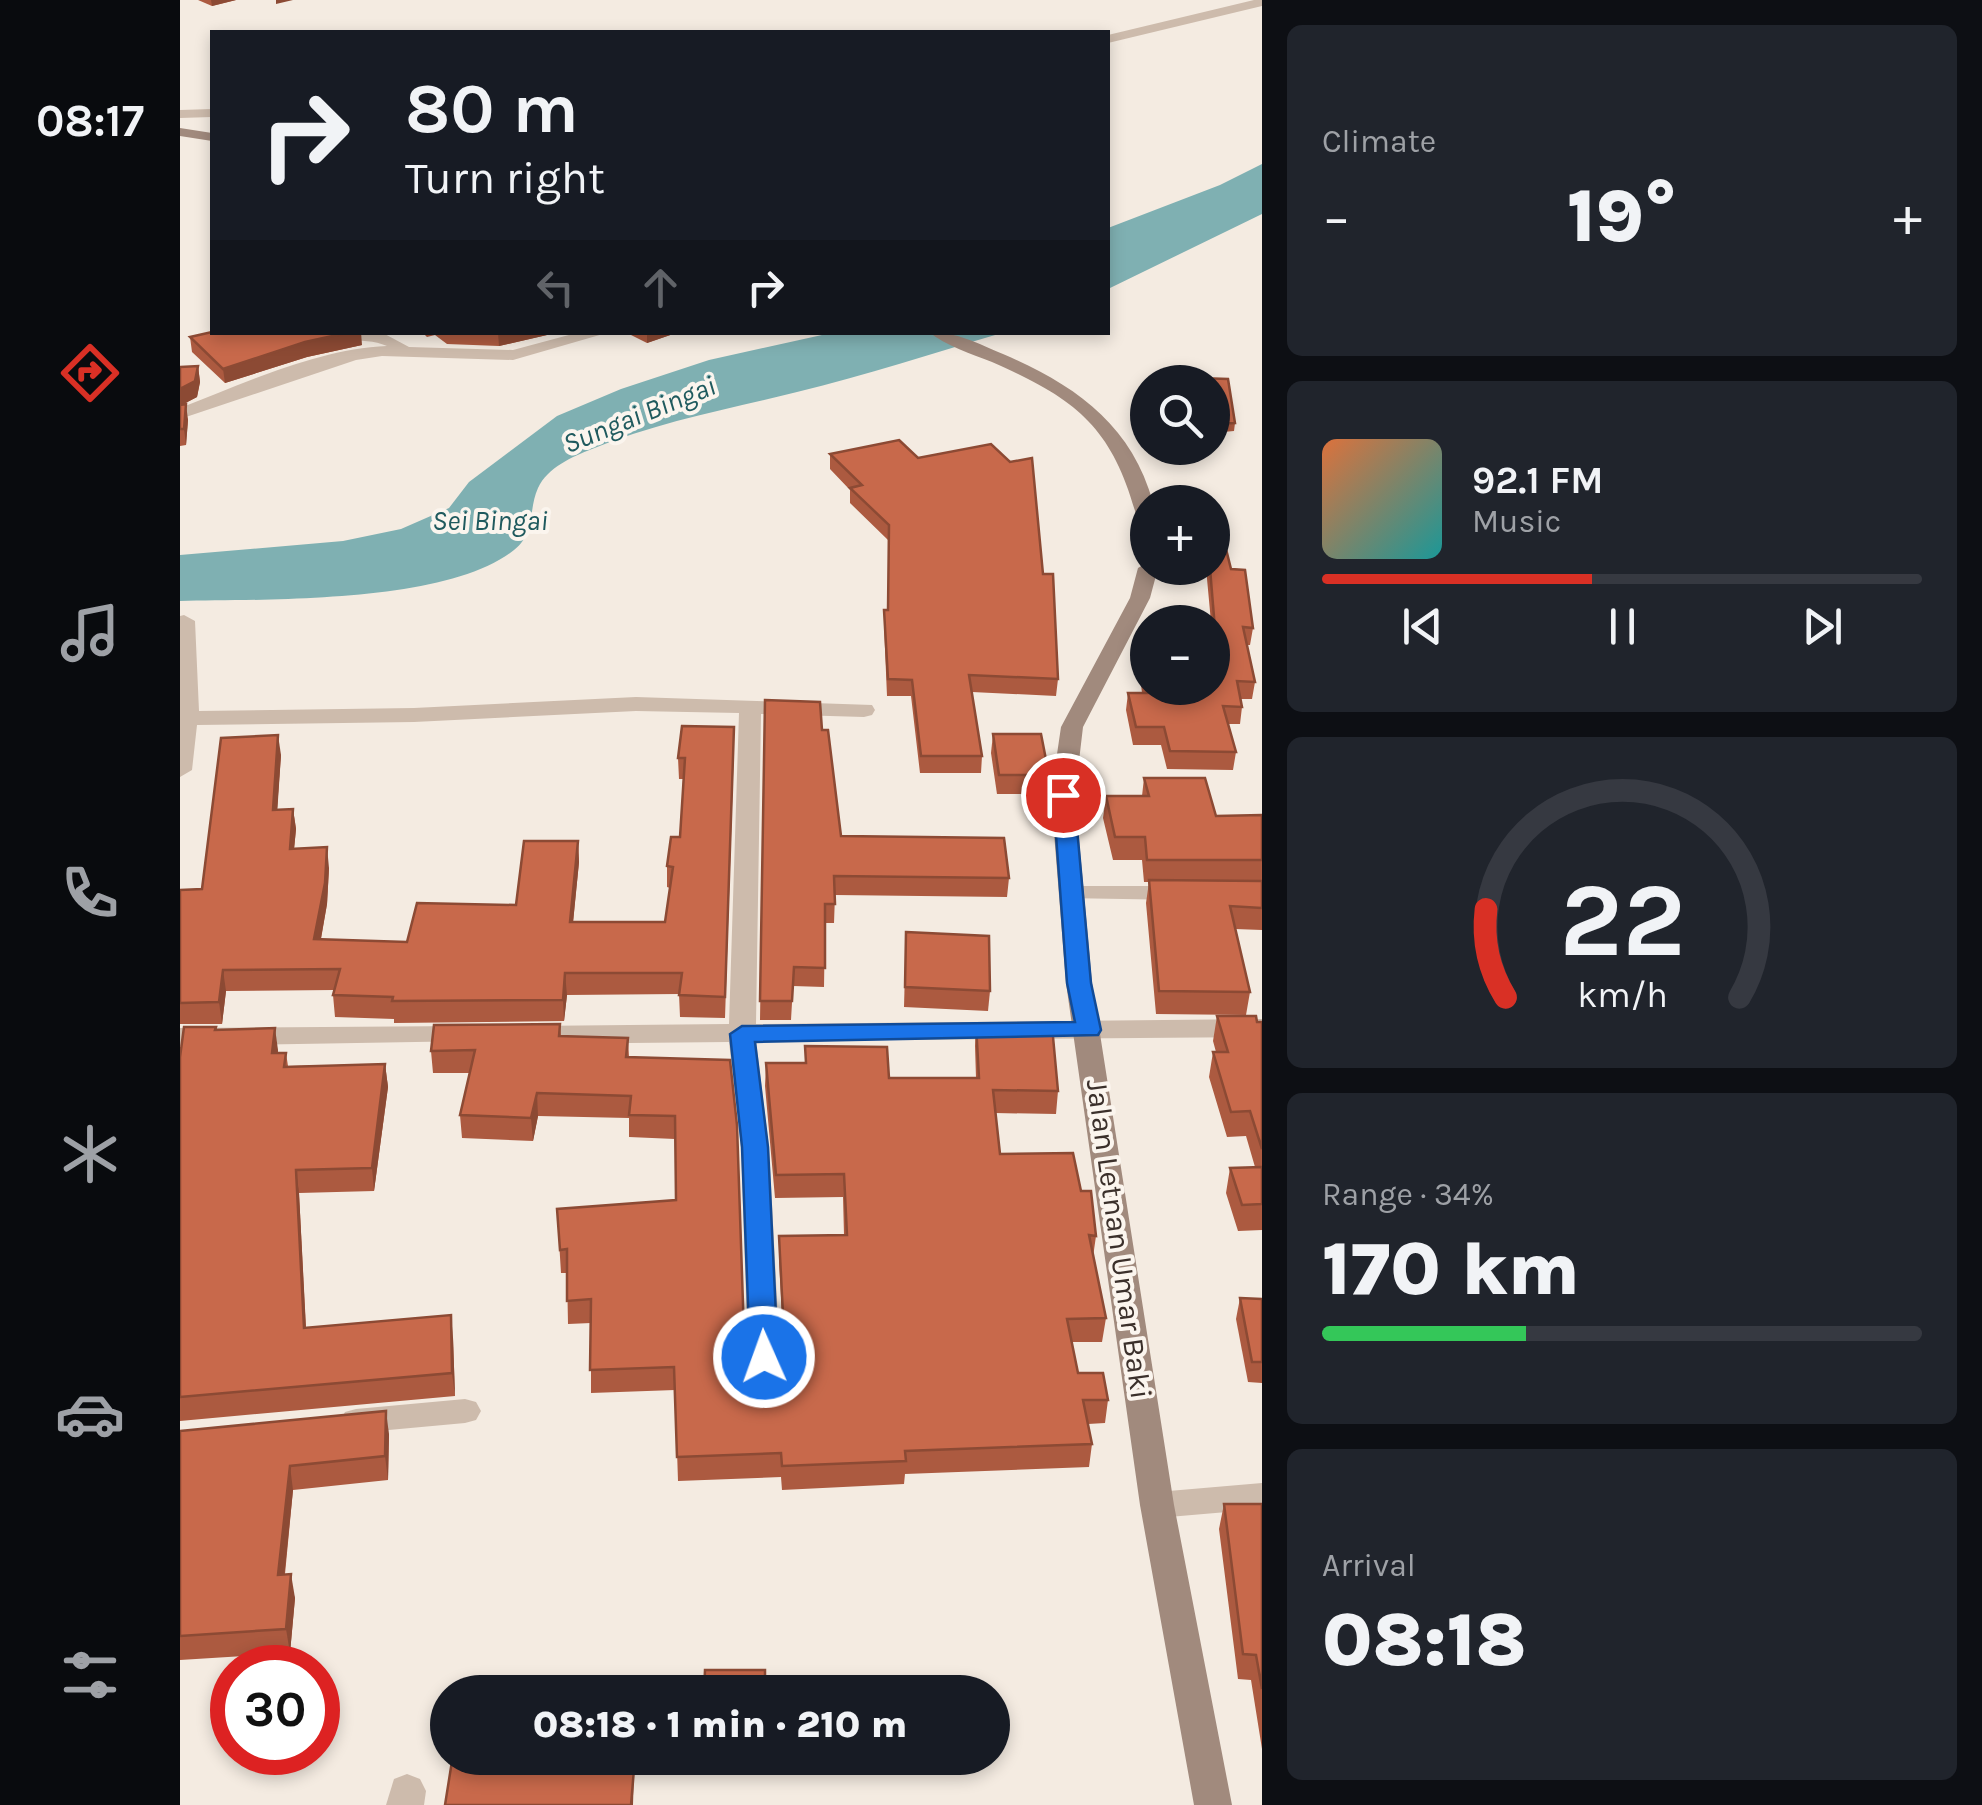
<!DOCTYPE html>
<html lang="en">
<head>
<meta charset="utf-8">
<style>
  body { margin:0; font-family:Karla,sans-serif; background:#20242c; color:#f1f3f6; height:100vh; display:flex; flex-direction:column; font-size:38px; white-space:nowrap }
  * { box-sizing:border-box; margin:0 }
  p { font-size:32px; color:#9ea1a6 }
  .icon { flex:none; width:55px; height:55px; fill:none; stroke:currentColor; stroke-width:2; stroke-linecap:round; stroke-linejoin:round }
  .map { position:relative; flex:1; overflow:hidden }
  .sheet { display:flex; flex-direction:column; gap:25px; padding:25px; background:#0d0f14; width:720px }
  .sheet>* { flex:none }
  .hud { position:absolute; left:30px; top:30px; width:900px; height:305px; border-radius:0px; box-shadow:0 5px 15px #0003; background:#171b24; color:#f1f3f6; overflow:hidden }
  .controls { position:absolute; left:950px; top:365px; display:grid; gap:20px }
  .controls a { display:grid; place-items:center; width:100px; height:100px; border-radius:50%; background:#171b24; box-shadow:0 5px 15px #0003; font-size:50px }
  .speed { position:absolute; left:30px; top:1645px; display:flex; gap:20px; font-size:50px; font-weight:700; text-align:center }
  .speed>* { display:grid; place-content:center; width:130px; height:130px; border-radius:50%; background:#171b24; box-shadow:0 5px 15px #0003; line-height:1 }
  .speed .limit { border:15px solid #d22; background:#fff; color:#111 }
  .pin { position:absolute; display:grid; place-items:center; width:85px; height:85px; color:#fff; margin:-42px; border:5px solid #fff; border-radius:50%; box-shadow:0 2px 10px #0007 }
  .me { position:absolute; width:110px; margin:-55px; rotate:358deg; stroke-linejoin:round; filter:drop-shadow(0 0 8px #0008) }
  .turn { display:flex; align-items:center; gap:35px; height:210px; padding:0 30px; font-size:45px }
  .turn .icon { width:130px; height:130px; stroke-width:2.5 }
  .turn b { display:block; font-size:70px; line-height:85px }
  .lanes { display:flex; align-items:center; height:95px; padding:0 30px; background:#0003; justify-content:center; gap:50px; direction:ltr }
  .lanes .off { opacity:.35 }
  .big { font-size:75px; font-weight:800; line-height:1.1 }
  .sheet .tile { flex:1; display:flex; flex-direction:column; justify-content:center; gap:15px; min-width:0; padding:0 35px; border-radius:15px; background:#20242c }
  .sheet .dial { align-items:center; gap:0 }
  .dial svg { height:260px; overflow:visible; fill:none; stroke:#363941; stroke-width:7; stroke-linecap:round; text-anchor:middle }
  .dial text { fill:#f1f3f6; stroke:none }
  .song { display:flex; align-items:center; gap:30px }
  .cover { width:120px; height:120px; border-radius:15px; background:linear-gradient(135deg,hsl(20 70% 55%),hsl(180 70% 35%)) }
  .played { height:10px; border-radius:5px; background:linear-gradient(90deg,#d93025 45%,#363941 45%) }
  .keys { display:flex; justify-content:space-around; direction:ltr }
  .heat { display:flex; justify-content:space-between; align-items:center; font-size:55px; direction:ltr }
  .charge { height:15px; border-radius:8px; background:linear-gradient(90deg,#34c759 34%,#363941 0) }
  .trip { position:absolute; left:250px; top:1675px; width:580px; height:100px; border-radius:50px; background:#171b24; box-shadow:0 5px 15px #0003; font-weight:800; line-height:100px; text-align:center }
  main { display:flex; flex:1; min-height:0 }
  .tabs { display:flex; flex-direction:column; width:180px; justify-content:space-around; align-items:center; background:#090b0e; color:#9ea1a6 }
  .tabs .icon { width:70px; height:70px }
  .tabs .on { color:#d93025 }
  .tabs b { font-size:45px; color:#f1f3f6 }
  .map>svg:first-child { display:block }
  .water { fill:#7fb0b2 }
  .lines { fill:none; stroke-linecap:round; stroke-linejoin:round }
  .street { fill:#cdbbac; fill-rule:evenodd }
  .secondary { fill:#a18a7d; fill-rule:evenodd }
  .wall { fill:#ac5a40 }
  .shaded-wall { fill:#8c4a34 }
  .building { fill:#c8694b; stroke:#8c4a34; stroke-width:2.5 }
  .route { fill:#1a73e8; stroke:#114b97; stroke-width:2.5 }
  .labels { text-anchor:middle; stroke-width:8; stroke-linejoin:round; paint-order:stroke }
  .far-water-label { font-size:28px; font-style:italic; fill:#1f5a5e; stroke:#fbf5ee }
  .street-label { font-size:30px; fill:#3b302b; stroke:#fbf5ee }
</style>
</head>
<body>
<main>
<nav class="tabs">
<b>08:17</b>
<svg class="icon on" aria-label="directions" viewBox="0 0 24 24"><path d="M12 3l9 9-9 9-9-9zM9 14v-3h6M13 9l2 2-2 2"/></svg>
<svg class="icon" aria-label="music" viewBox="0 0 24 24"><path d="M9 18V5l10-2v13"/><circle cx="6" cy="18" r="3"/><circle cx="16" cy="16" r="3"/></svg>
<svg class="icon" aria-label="phone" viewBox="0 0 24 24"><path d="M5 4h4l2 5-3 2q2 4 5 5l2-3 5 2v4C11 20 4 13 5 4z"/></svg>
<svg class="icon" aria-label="climate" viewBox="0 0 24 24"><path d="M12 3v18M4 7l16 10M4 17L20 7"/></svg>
<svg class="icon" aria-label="car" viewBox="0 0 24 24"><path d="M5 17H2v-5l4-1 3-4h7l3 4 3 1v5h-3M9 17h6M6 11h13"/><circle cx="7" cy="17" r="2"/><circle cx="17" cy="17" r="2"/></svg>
<svg class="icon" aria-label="filters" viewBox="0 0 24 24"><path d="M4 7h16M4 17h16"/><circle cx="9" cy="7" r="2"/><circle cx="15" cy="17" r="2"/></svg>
</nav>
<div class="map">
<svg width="1082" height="1805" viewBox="0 0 1082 1805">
  <rect width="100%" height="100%" fill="#f4ebe1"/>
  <g class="water">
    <polygon points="1082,164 1082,214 928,289 928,228 1040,185"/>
    <path d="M651,333h171c-68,20 -136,42 -205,59 -68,17 -140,30 -205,57 -20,8 -44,18 -54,39 -10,22 -2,45 -24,62 -67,54 -248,49 -334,51v-46l163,-14 58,-12 48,-21 20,-26 88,-66 64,-27 88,-29z"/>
  </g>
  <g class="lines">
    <g class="street">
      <polygon points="1074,0 1082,0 1082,6 928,43 928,35"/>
      <polygon points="32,109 32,117 0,118 0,110"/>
      <path d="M129,332h72l28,15 104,3 67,-18h30l-97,28 -131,-4 -26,4 -176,59v-11c65,-25 137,-59 207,-62 -25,-11 -56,0 -78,-14z"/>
      <polygon points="4,615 15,621 19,711 234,708 456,697 692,705 695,710 692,715 684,717 581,714 576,1024 1082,1019 1082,1037 576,1041 589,1147 600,1357 595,1365 584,1369 573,1365 568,1357 561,1147 549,1042 350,1044 341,1041 337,1035 341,1029 350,1026 549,1024 559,713 456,711 234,722 17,725 12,770 0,777 0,616"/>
      <polygon points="893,886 1002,886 1014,893 1002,900 884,898 881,893"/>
      <polygon points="285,1026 294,1029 298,1035 294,1041 0,1046 0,1028"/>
      <polygon points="285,1399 296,1402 301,1411 296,1420 285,1423 176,1433 165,1430 160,1421 165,1412 176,1409"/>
      <polygon points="1082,1483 1082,1509 977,1518 965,1514 960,1505 965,1496 977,1492"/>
      <polygon points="227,1774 240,1779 246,1791 244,1805 206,1805 214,1779"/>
    </g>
    <g class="secondary">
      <polygon points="0,128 32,133 32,141 0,136"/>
      <path d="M749,332c28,0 48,11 74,22 72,31 128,70 150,148h-5v26l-10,-6c-24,-93 -59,-122 -146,-160 -20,-8 -46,-16 -63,-30z"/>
      <polygon points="968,562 968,568 978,568 970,598 903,727 895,795 912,983 994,1505 1052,1805 1014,1805 960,1505 886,983 871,795 881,727 950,598 958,568"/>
    </g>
  </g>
  <g class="wall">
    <polygon points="18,0 56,0 32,6"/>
    <polygon points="242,332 380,332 319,346 267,344 255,335 247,337"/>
    <polygon points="445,332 499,332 467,343"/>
    <polygon points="10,337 182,345 127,357 45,383 12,352"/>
    <polygon points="18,366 20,382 17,397 3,404 8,420 6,445 0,446 0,367"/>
    <polygon points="1017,378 1048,379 1055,423 1054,431 1032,433 1032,382 1016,382"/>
    <polygon points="650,454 863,574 878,679 876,696 792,692 802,756 801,773 740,773 731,696 707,696 704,626 704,610 708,610 708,540 670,503 670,490 650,469"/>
    <polygon points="1026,568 1051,569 1073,628 1070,645 1067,645 1075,682 1072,699 1061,699 1062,707 1060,724 1048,724 1056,752 1053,770 987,769 981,745 953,745 946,710 948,693 962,693 961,684 963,666 1032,688 1032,622 1031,622"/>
    <polygon points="585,700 661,836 829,878 827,897 655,895 654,923 645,923 644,987 613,986 611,1020 580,1020"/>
    <polygon points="813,734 869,775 867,794 817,794 811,753"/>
    <polygon points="554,747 545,1018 500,1017 499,994 387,995 384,1021 214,1023 214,1019 155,1017 153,995 154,990 46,991 42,1024 0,1024 0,890 22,889 101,755 97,810 113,809 116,829 114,849 149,868 147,904 141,939 227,942 336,905 398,841 399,862 393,922 485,922 490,888 487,887 487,866 500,837 503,779 499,779 498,758"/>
    <polygon points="964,778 1036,816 1082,815 1082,930 1055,929 1070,992 1066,1015 976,1014 966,903 969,882 964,882 962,860 933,860 923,818 926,796 962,796"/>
    <polygon points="726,932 810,991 808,1011 724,1007"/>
    <polygon points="1037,1016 1082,1022 1082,1230 1058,1231 1046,1193 1050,1168 1075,1167 1066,1136 1047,1137 1029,1077 1033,1052 1036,1052 1033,1041"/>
    <polygon points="380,1024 381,1036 448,1038 449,1057 550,1060 564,1334 572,1345 586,1349 599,1344 603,1336 599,1259 599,1236 664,1235 663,1197 595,1198 585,1086 586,1063 625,1063 625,1046 709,1078 796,1078 795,1046 796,1024 878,1091 876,1114 815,1113 820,1154 901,1191 916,1236 913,1257 926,1318 922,1342 891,1342 898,1373 928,1400 925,1423 908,1424 912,1444 909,1467 725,1474 724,1484 602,1490 601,1477 498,1481 495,1390 411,1393 411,1323 388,1324 387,1273 381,1273 377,1209 496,1200 495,1139 449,1137 449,1118 358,1116 353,1141 282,1138 280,1115 290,1073 253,1073 251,1051"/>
    <polygon points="36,1027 36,1030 98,1050 98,1053 106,1053 108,1066 205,1064 208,1087 194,1191 119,1193 126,1327 273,1338 275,1396 0,1421 0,1057"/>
    <polygon points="1060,1298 1082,1299 1082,1383 1068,1382 1056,1319"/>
    <polygon points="0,1431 209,1434 208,1480 113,1490 105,1574 115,1598 110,1653 0,1660"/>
    <polygon points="1044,1504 1082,1504 1082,1749 1071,1680 1058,1679 1039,1529"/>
    <rect x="523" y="1758" width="62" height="3"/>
  </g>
  <g class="shaded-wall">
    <polygon points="31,0 56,0 32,6"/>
    <polygon points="96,0 113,0 96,4"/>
    <polygon points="171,332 181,332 182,345 127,357 45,383 43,369 125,342"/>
    <polygon points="321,332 380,332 319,346 318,333"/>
    <polygon points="467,332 499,332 467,343"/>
    <polygon points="18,366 20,382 17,397 0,406 0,389"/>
    <polygon points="6,404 8,420 6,445 4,429"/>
    <polygon points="98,735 101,755 96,830 93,810"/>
    <polygon points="113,809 116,829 112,870 110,849"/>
    <polygon points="398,841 399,862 391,943 390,922"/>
    <polygon points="147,847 149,868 147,904 137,960 134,939"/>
    <polygon points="43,970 46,991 42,1024 39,1002"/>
    <polygon points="385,973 387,995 384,1021 383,1000"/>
    <polygon points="95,1028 98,1050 95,1076 92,1053"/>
    <polygon points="205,1064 208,1087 194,1191 192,1168"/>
    <polygon points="357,1093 358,1116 353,1141 351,1118"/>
    <polygon points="116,1170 119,1193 127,1351 124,1328"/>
    <polygon points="271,1315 273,1338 275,1396 272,1373"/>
    <polygon points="206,1411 209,1434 208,1480 205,1456"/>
    <polygon points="110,1466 113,1490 102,1598 98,1575"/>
    <polygon points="111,1574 115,1598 110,1653 106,1629"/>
    <polygon points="454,1769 453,1805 451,1805"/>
  </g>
  <g class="building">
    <polygon points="32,332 171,332 125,342 43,369 10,337"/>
    <polygon points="18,366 15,381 0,389 0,367"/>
    <polygon points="1017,378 1048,379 1055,423 1032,424 1032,382 1017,382"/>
    <polygon points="6,404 4,429 0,429 0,405"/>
    <polygon points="719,440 738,458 811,444 830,462 852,458 863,574 873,574 878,679 789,675 802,756 741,756 732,680 708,679 704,610 708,610 709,525 670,488 682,485 650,454"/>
    <polygon points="1046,549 1051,569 1065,570 1073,628 1063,627 1075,682 1057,681 1062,707 1043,706 1056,752 990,751 984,727 956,727 948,693 967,693 963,666 968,667 968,688 1032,688 1032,629 1035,629 1030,568 1032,568 1032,551"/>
    <polygon points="585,700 640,702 642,730 648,730 661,836 824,838 829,878 654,876 655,904 645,904 645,968 614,967 612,1001 580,1001"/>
    <polygon points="502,726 554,727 545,997 499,995 502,973 385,973 383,1000 212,1001 213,997 153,995 160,969 43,970 39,1002 0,1003 0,890 22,889 41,738 98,735 93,810 113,809 110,849 147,847 145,883 134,939 227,942 237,903 336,905 344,841 398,841 390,922 485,922 493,867 487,866 491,837 500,837 505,758 498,758"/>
    <polygon points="813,734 861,734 869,775 819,775"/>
    <polygon points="964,778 1025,778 1036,816 1082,815 1082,860 967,860 965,837 935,837 926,796 969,796"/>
    <polygon points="969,880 1082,881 1082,908 1050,906 1070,992 979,991"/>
    <polygon points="726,932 809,936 810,991 725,987"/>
    <polygon points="1037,1016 1076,1016 1077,1022 1082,1022 1082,1149 1070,1111 1051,1112 1033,1052 1048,1052"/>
    <polygon points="380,1024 379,1036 448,1038 446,1057 550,1060 557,1125 564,1334 572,1345 586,1349 599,1344 604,1334 599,1236 667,1235 664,1174 596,1175 586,1063 626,1063 625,1046 707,1047 709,1078 799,1078 796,1024 872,1026 878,1091 813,1090 820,1154 893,1153 901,1191 911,1191 916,1236 909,1235 926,1318 887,1319 898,1373 923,1373 928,1400 903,1400 912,1444 725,1451 726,1461 602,1466 601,1453 497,1457 494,1367 410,1370 411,1299 387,1301 387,1249 380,1250 377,1209 496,1200 495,1116 449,1115 451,1096 357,1093 351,1118 280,1115 295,1050 251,1051 254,1025"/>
    <polygon points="4,1027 36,1027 35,1030 95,1028 92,1053 106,1053 104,1067 205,1064 192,1168 116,1170 124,1328 271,1315 272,1373 0,1397 0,1057"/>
    <polygon points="1082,1167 1082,1204 1062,1205 1050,1168"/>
    <polygon points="1060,1298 1082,1299 1082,1362 1072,1362"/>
    <polygon points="206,1411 205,1456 110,1466 98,1575 111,1574 106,1629 0,1636 0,1431"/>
    <polygon points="1044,1504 1082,1504 1082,1689 1076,1655 1063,1654"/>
    <polygon points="525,1670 585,1670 585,1692 524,1692"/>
    <polygon points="297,1691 428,1692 296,1692"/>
    <polygon points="289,1758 425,1758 424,1768 454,1769 451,1805 265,1805 272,1761 289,1762"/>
  </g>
  <polygon class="route" points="883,789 894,795 911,983 921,1030 918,1035 575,1042 588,1147 598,1357 594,1365 584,1368 574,1365 570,1357 562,1147 550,1034 562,1026 895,1022 887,983 873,795"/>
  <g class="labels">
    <g class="far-water-label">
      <text transform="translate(459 414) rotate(-22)" y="10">Sungai Bingai</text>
      <text x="310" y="530">Sei Bingai</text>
    </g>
    <g class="street-label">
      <text transform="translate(939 1239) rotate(82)" y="10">Jalan Letnan Umar Baki</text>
    </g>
  </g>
</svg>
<div class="controls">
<a><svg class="icon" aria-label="search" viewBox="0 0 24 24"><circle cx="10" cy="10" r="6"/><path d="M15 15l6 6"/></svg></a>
<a>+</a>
<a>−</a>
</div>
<div class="speed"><div class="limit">30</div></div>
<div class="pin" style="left:883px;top:795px;background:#d93025"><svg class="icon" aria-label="arrive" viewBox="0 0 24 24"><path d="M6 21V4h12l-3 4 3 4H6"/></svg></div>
<svg class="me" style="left:584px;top:1357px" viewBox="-20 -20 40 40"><circle r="17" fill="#1a73e8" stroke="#fff" stroke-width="3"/><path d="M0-11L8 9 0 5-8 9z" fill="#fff"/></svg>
<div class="trip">08:18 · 1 min · 210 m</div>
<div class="hud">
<div class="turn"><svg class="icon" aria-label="right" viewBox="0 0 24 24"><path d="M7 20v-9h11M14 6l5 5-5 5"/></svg><div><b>80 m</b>Turn right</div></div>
<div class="lanes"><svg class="icon off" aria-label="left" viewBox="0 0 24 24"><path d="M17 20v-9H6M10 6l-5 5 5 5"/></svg><svg class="icon off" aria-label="ahead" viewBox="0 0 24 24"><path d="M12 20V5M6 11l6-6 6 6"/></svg><svg class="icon" aria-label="right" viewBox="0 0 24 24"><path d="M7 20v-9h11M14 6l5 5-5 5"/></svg></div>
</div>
</div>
<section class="sheet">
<div class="tile"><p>Climate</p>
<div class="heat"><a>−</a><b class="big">19°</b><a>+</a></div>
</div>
<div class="tile">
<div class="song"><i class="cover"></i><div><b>92.1 FM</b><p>Music</p></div></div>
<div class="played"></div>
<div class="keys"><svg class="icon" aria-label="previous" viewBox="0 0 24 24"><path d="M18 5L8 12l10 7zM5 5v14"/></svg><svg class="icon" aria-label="pause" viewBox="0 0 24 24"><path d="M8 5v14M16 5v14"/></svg><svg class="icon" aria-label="next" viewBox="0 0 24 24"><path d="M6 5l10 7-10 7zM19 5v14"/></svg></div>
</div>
<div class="tile dial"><svg viewBox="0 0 100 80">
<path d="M14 69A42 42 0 1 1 86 69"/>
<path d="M14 69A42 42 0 0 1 8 42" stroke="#d93025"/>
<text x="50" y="56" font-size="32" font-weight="700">22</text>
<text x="50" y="72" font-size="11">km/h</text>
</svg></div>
<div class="tile"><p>Range · 34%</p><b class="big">170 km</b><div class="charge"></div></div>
<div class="tile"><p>Arrival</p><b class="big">08:18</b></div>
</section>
</main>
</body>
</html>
